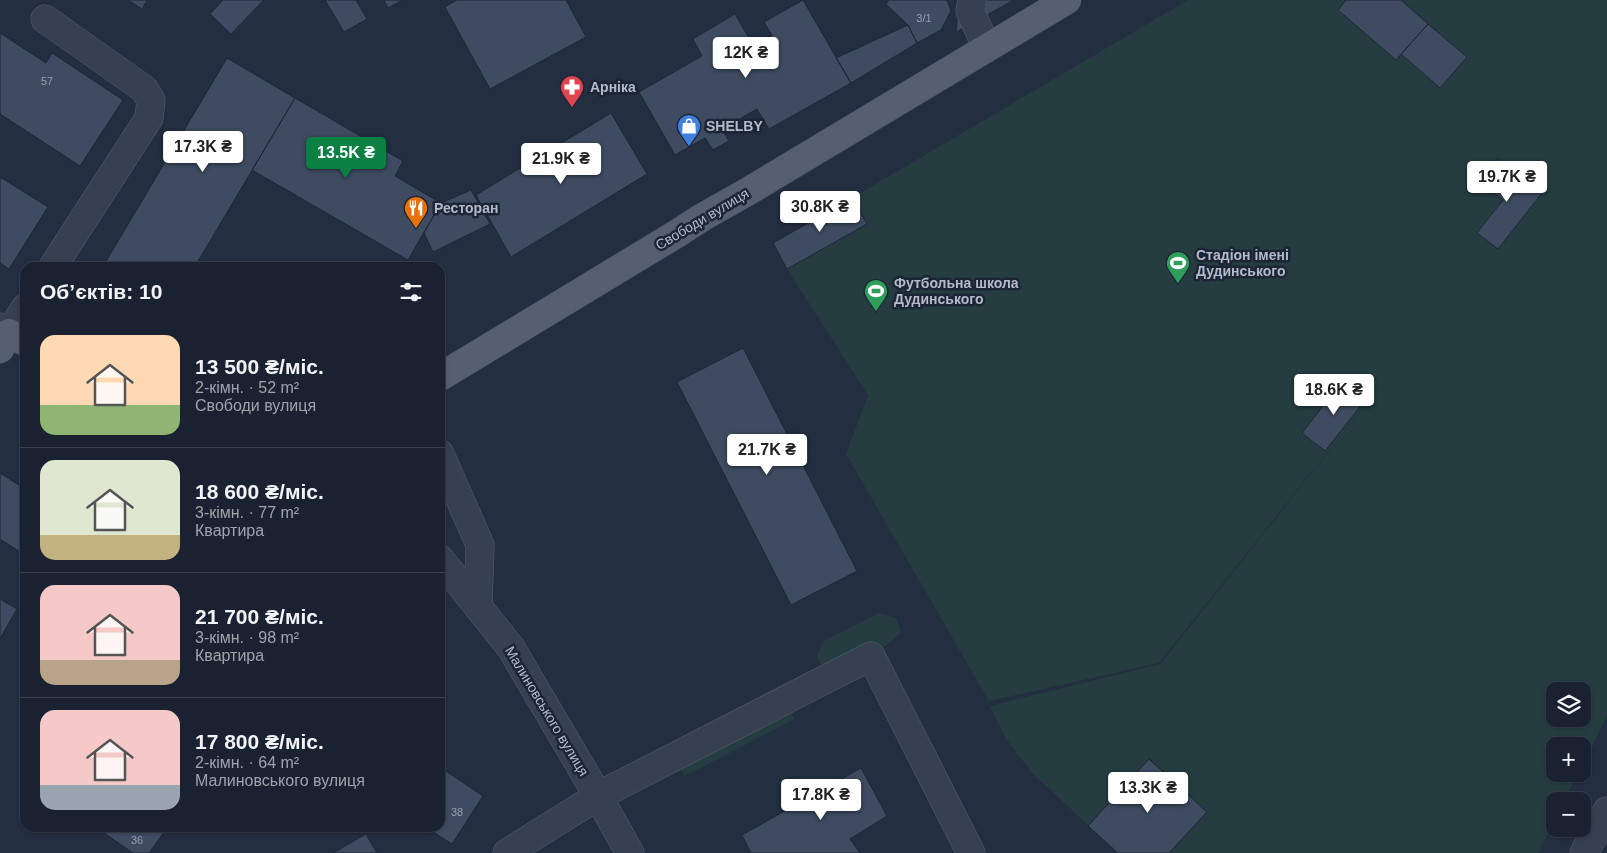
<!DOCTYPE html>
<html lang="uk">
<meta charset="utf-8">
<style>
:root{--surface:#1a2231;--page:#232a39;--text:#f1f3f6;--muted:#9fa4ab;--line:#383f4d;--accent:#0b8043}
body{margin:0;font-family:Arial,sans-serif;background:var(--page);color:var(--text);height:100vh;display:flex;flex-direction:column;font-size:19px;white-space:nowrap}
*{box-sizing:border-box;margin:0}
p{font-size:16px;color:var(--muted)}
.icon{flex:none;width:28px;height:28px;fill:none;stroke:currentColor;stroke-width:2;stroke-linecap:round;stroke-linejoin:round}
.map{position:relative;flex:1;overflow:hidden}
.side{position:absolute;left:20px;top:262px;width:425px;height:570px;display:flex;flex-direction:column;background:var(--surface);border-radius:15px;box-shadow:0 1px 4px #0004,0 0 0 1px var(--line)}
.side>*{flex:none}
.controls{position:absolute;left:1546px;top:682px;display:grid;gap:10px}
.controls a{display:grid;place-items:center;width:45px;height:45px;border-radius:10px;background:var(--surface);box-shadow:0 1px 4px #0004,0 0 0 1px var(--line);font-size:25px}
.price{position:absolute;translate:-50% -42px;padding:0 11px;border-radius:5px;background:#fff;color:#222;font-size:16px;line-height:32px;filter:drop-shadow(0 1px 2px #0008)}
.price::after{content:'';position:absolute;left:50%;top:30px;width:15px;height:11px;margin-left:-8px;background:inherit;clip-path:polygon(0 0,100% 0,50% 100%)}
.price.current{background:var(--accent);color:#fff}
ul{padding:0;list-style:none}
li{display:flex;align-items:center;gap:15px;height:125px;padding:0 20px}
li+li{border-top:1px solid var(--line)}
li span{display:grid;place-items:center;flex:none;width:140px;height:100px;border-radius:15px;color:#555}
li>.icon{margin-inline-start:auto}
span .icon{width:60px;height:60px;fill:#fffc;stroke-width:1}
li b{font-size:21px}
h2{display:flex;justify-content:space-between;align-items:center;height:60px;padding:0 20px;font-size:21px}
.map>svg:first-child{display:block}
.green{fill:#253d41;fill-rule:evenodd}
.building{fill:#3e4b61;stroke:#1e2737}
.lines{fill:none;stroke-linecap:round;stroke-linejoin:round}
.minor-casing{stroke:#555e6e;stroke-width:29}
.major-casing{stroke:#404959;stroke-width:29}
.minor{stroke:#374050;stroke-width:28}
.major{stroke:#555f70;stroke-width:28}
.labels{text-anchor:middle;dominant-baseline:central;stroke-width:5;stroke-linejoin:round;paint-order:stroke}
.number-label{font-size:11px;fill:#969fb0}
.poi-label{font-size:14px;font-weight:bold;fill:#b3bbcb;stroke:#1c2535;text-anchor:start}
.street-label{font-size:14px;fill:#b3bbcb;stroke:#1c2535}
</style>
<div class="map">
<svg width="1607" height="853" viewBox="0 0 1607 853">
<rect width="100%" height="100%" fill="#232e41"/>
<path class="green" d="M1188 0H1607V716L1583 765 1582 746H1555V774H1578L1564 801H1555V819L1538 853H1170L1207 812 1150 759 1088 825 1033 774 1006 739 990 706 1160 664 1406 354 1159 663 989 701 846 454 868 395 787 269 867 225 852 198ZM1555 691H1582V719H1555Z
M879 613 896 618 901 632 887 645 828 670 821 666 817 655 824 641Z
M790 711 795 719 685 776 679 768Z"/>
<path class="building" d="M128 0H147L142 9Z
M223 0H264L231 34 210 14Z
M325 0H356L367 19 344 32Z
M384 0H403L388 8Z
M457 0H566L586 37 490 89 445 7Z
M803 0 851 83 769 129 757 109 722 129 729 141 713 150 705 138 675 155 639 92 702 56 693 39 735 14 753 45 772 35 764 22Z
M889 0H947L951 11 941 30 917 43 908 25 886 4Z
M959 0H1014L956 32Z
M1346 0H1401L1428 24 1396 60 1338 10Z
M1428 24 1467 57 1440 88 1401 54Z
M908 25 917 43 851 83 836 58Z
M0 33 46 63 52 53 123 100 80 166 0 114Z
M227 58 295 98 194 268H102Z
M295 98 403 161 395 176 441 203 408 260 252 170Z
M611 113 647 174 511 257 476 195Z
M1498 159 1542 193 1498 249 1477 233 1503 200 1481 182Z
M0 177 48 207 9 269 0 263Z
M471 190 490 224 433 252 424 233 441 203Z
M852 198 867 224 787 269 773 243Z
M743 348 857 571 791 605 677 382Z
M1343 380 1366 399 1325 451 1302 433Z
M0 473 25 489V555L0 539Z
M0 599 17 609 0 639Z
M1149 759 1207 812 1169 853H1118L1088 826Z
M440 767 483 796 452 844 427 828H440Z
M861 768 887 816 850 839 860 853H751L742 835Z
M97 828H167L149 853H133Z
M366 834 377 853H333Z"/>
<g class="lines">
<g class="minor-casing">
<path id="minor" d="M972 0 970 11 987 48
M45 19 144 89 151 100 149 118 52 268
M0 327 9 333 25 308
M440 454 480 545 478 607
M440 559 511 648 598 796 630 853
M507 853 598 796 871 656 971 853
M1584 853 1607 811"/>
</g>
<g class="major-casing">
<path id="major" d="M0 349 9 333 25 342
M440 377 678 233 701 218 747 192 1067 0"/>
</g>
<use href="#minor" class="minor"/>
<use href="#major" class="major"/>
</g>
<defs>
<g id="pharmacy-pin" transform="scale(1.25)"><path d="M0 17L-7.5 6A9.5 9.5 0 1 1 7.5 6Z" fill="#e0444e" stroke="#1c2535"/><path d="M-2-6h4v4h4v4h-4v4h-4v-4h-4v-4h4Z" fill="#fff"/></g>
<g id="shop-pin" transform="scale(1.25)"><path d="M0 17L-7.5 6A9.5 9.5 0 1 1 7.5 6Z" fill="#3f7fe0" stroke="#1c2535"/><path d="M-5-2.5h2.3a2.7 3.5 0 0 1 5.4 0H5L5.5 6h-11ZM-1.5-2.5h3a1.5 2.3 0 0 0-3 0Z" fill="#fff"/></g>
<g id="restaurant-pin" transform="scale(1.25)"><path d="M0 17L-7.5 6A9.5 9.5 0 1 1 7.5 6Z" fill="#e8710a" stroke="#1c2535"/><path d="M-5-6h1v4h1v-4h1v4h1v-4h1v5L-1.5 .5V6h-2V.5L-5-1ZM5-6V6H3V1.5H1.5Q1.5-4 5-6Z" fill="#fff"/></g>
<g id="stadium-pin" transform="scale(1.25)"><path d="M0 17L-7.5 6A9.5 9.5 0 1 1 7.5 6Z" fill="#2e9e5b" stroke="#1c2535"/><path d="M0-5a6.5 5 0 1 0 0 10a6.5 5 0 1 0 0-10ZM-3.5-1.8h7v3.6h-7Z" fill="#fff"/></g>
</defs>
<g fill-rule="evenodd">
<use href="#pharmacy-pin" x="572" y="87"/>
<use href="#shop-pin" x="689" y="126"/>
<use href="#restaurant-pin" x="416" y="208"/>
<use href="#stadium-pin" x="1178" y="263"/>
<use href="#stadium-pin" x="876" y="291"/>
</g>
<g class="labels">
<g class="number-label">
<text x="924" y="18">3/1</text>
<text x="47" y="81">57</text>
<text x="457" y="812">38</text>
<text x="137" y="840">36</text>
</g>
<g class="poi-label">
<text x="590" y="87">Арніка</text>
<text x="706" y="126">SHELBY</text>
<text x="434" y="208">Ресторан</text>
<text x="1196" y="255">Стадіон імені<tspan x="1196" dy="16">Дудинського</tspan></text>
<text x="894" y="283">Футбольна школа<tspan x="894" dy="16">Дудинського</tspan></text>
</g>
<g class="street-label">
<text transform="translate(702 219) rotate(-31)">Свободи вулиця</text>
<text transform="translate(547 711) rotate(59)">Малиновського вулиця</text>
</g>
</g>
</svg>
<div class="controls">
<a><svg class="icon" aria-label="layers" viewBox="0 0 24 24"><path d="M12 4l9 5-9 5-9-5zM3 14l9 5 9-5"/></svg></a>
<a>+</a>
<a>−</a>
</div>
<b class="price" style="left:746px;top:79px">12K ₴</b>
<b class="price" style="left:203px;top:173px">17.3K ₴</b>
<b class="price current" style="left:346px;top:179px">13.5K ₴</b>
<b class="price" style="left:561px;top:185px">21.9K ₴</b>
<b class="price" style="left:1507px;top:203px">19.7K ₴</b>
<b class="price" style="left:820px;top:233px">30.8K ₴</b>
<b class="price" style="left:1334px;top:416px">18.6K ₴</b>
<b class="price" style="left:767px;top:476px">21.7K ₴</b>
<b class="price" style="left:1148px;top:814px">13.3K ₴</b>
<b class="price" style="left:821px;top:821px">17.8K ₴</b>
<section class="side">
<h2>Об’єктів: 10<svg class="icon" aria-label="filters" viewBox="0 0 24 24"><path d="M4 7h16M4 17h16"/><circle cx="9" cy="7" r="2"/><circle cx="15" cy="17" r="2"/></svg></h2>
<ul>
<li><span style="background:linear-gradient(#ffd9b3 70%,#8fb573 0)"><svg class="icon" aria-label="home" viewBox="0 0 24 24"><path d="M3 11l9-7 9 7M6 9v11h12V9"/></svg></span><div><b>13 500 ₴/міс.</b><p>2-кімн. · 52 m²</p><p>Свободи вулиця</p></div></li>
<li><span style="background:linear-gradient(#dfe7d0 75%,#c2b280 0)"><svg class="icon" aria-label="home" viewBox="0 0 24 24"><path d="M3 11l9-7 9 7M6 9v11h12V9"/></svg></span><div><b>18 600 ₴/міс.</b><p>3-кімн. · 77 m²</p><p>Квартира</p></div></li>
<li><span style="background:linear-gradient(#f6c9c9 75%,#b9a48a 0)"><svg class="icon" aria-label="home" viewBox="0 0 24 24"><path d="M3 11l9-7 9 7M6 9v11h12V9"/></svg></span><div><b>21 700 ₴/міс.</b><p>3-кімн. · 98 m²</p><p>Квартира</p></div></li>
<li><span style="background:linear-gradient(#f6c9c9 75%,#9aa5b1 0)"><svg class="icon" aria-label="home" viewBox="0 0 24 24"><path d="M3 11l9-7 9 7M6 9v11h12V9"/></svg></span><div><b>17 800 ₴/міс.</b><p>2-кімн. · 64 m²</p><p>Малиновського вулиця</p></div></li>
</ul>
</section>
</div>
